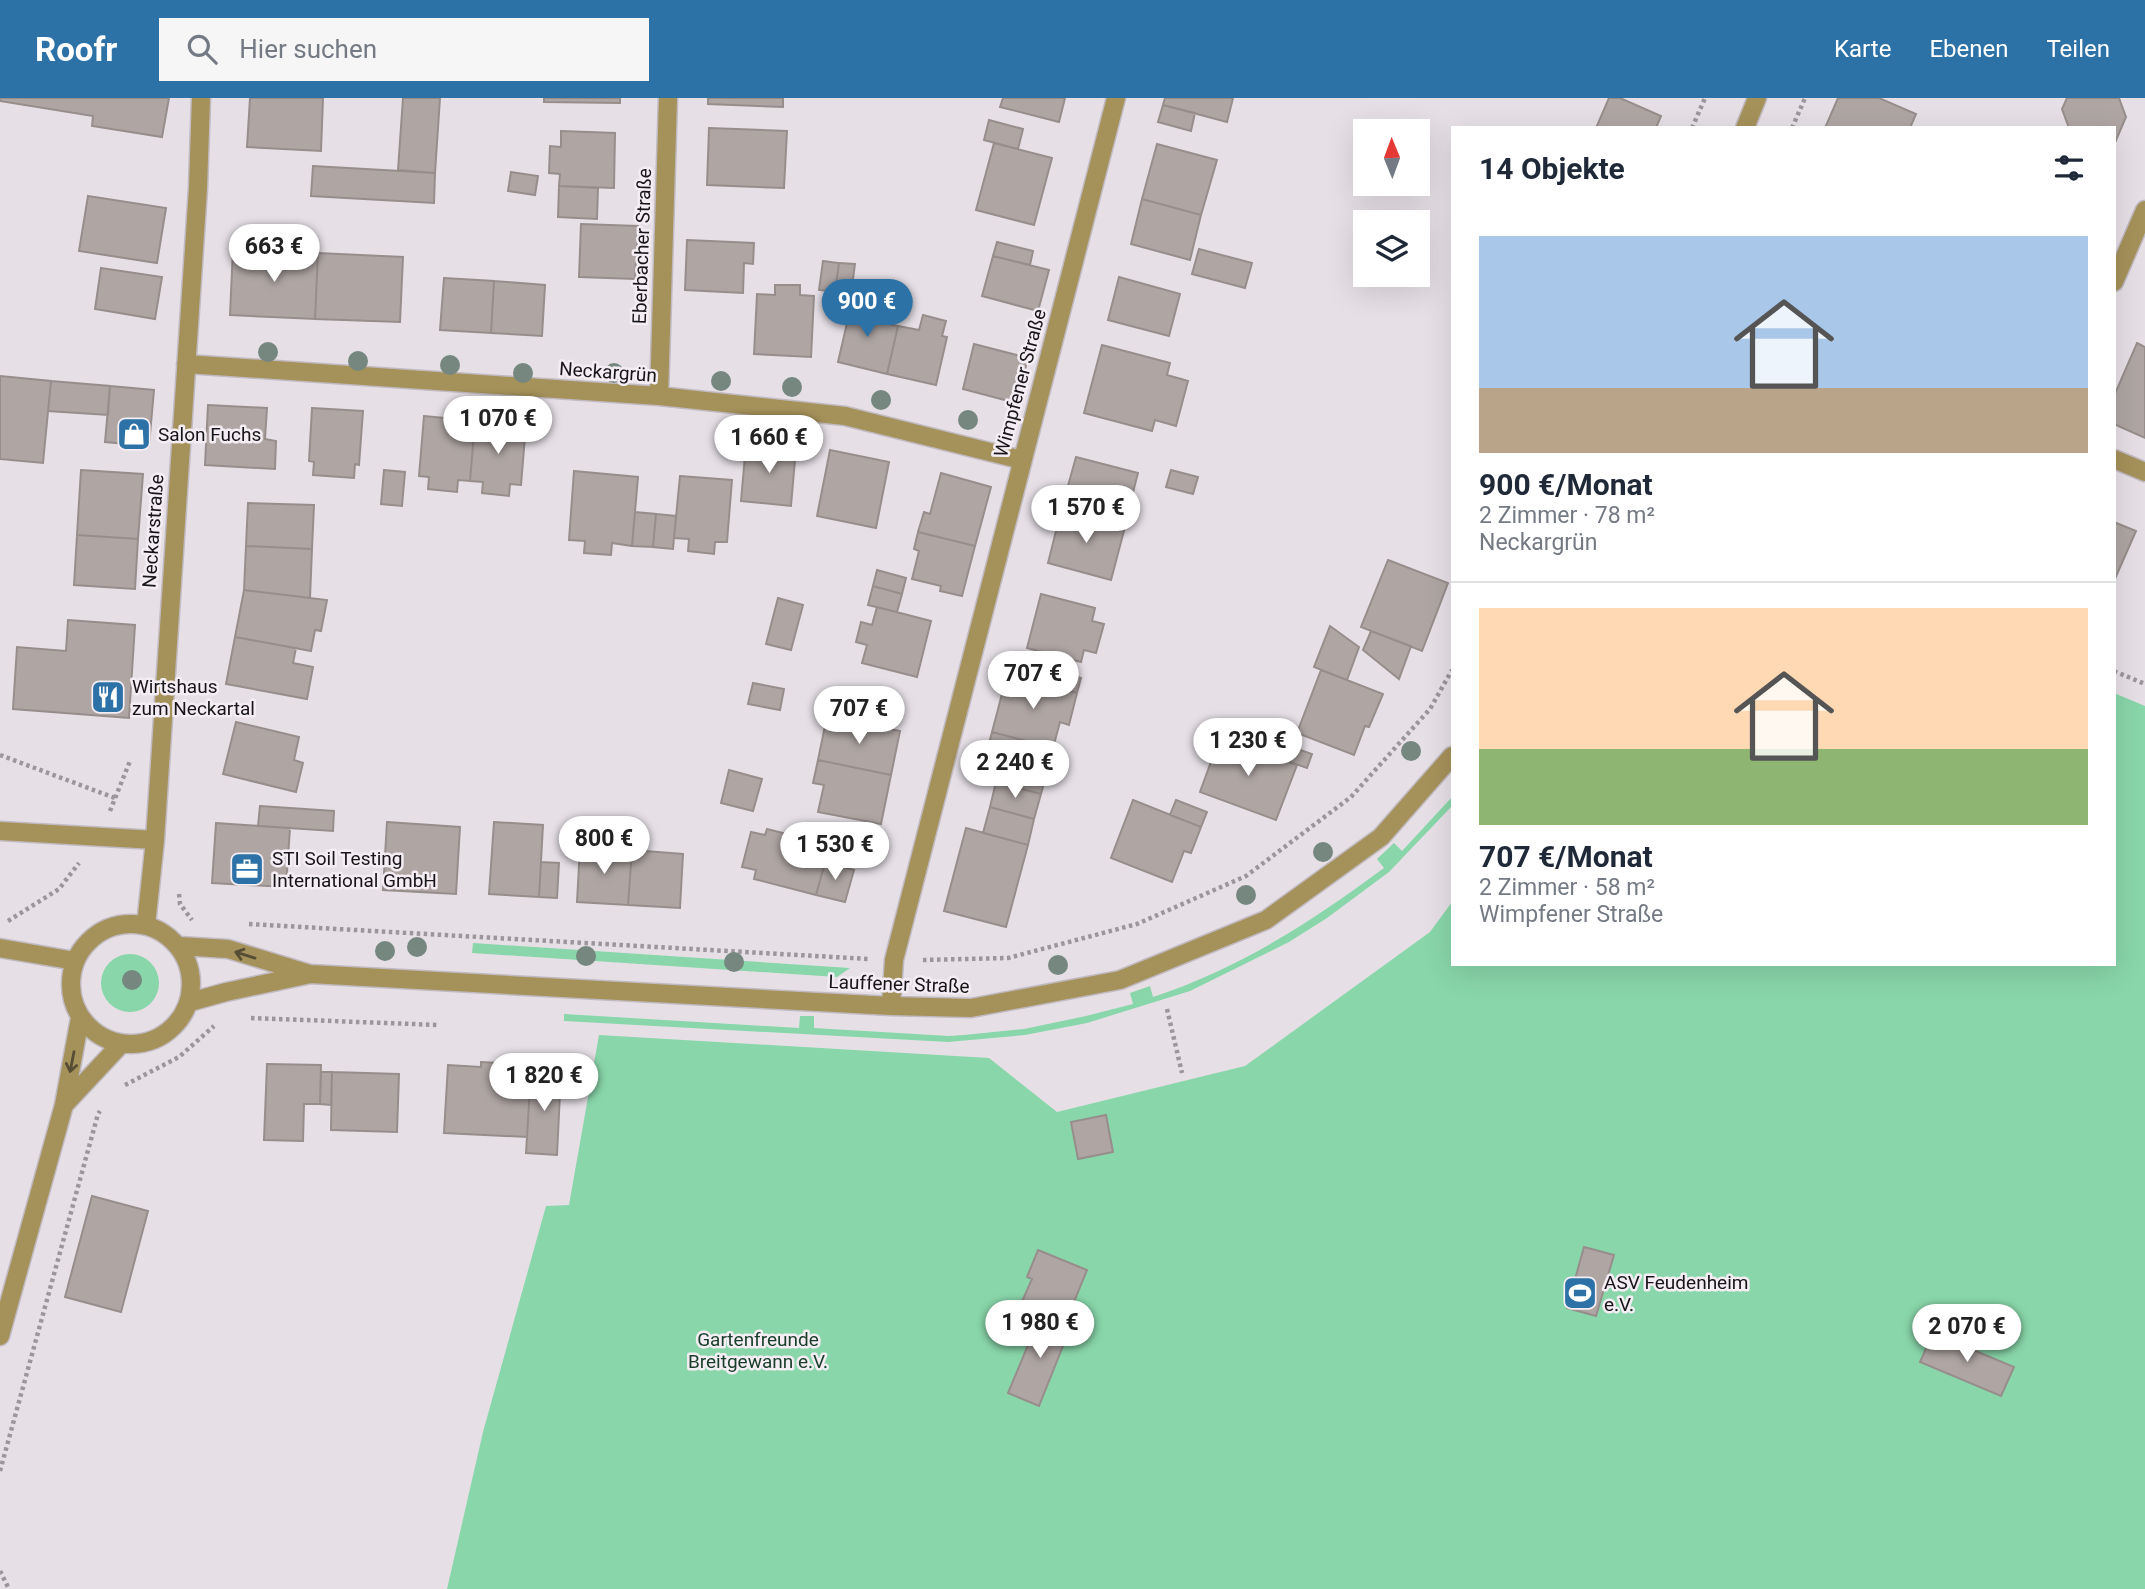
<!DOCTYPE html>
<html lang="de">
<meta charset="utf-8">
<style>
:root{--surface:#fff;--page:#f6f6f7;--text:#1f2937;--muted:#747a83;--line:#e0e1e3;--accent:#2d72a7}
body{margin:0;font-family:Roboto,sans-serif;background:var(--page);color:var(--text);height:100vh;display:flex;flex-direction:column;font-size:26px;white-space:nowrap}
*{box-sizing:border-box;margin:0}
p{font-size:23px;color:var(--muted)}
.icon{flex:none;width:38px;height:38px;fill:none;stroke:currentColor;stroke-width:2;stroke-linecap:round;stroke-linejoin:round}
.map{position:relative;flex:1;overflow:hidden}
.panel{position:absolute;left:1451px;top:28px;width:665px;height:840px;display:flex;flex-direction:column;background:var(--surface);border-radius:0px;box-shadow:0 7px 28px #0002}
.panel>*{flex:none}
.needle{width:46px;rotate:359deg}
.controls{position:absolute;left:1353px;top:21px;display:grid;gap:14px}
.controls a{display:grid;place-items:center;width:77px;height:77px;border-radius:0px;background:var(--surface);box-shadow:0 7px 28px #0002;font-size:35px}
.price{position:absolute;translate:-50% -60px;padding:0 16px;border-radius:24px;background:#fff;color:#222;font-size:23px;line-height:46px;filter:drop-shadow(0 2px 4px #0008)}
.price::after{content:'';position:absolute;left:50%;top:42px;width:21px;height:16px;margin-left:-10px;background:inherit;clip-path:polygon(0 0,100% 0,50% 100%)}
.price.selected{background:var(--accent);color:#fff}
ul{padding:0;list-style:none}
li{display:grid;align-content:center;gap:14px;height:371px;padding:0 28px}
li+li{border-top:2px solid var(--line)}
li span{display:grid;place-items:center;height:217px;border-radius:0px;color:#555}
li>.icon{margin-inline-start:auto}
span .icon{width:126px;height:126px;fill:#fffc;stroke-width:1}
li b{font-size:30px}
h2{display:flex;justify-content:space-between;align-items:center;height:84px;padding:0 28px;font-size:30px}
header{display:flex;align-items:center;gap:42px;box-sizing:border-box;height:98px;padding:0 35px;background:var(--accent);color:#fff}
header strong{font-size:33px}
nav{display:flex;gap:38px;margin-inline-start:auto;font-size:24px}
.search{width:490px;height:63px;background:var(--page);display:flex;align-items:center;gap:18px;box-sizing:border-box;padding:0 24px;border-radius:0px;color:var(--muted);font-size:26px}
.map>svg:first-child{display:block}
.green{fill:#89d6aa}
.building{fill:#afa6a4;stroke:#978e8c;stroke-width:2}
.lines{fill:none;stroke-linecap:round;stroke-linejoin:round}
.minor-casing{stroke:#c1bbc1;stroke-width:21}
.path{stroke:#9b969b;stroke-width:4.5;stroke-dasharray:3.5 3.5;stroke-linecap:butt}
.minor{stroke:#a5915a;stroke-width:18}
.tree{fill:#75877f}
.oneway{stroke:#574d35}
.labels{text-anchor:middle;dominant-baseline:central;stroke-width:5;stroke-linejoin:round;paint-order:stroke}
.street-label{font-size:19px;fill:#171517;stroke:#f4edf3}
.poi-label{font-size:19px;fill:#171517;stroke:#f4edf3;text-anchor:start}
.park-label{font-size:19px;fill:#183e2a;stroke:#f4edf3}
</style>
<header>
<strong>Roofr</strong>
<div class="search"><svg class="icon" aria-label="search" viewBox="0 0 24 24"><circle cx="10" cy="10" r="6"/><path d="M15 15l6 6"/></svg>Hier suchen</div>
<nav><a>Karte</a><a>Ebenen</a><a>Teilen</a></nav>
</header>
<div class="map">
<svg width="2145" height="1491" viewBox="0 0 2145 1491">
<rect width="100%" height="100%" fill="#e6e0e6"/>
<path class="green" d="M2114 595 2145 608V1491H447L483 1334 546 1108 569 1107 599 937 989 960 1057 1014 1245 968 1430 834 1452 804V866H2114Z
M1452 699V708L1389 774 1327 820 1289 844 1190 893 1087 925 1025 937 948 944 564 923V916L799 930 800 918H814V930L949 938 964 937 1024 931 1086 918 1133 906 1130 895 1150 888 1153 899C1240 870 1311 824 1384 770L1377 761 1394 745 1402 753Z
M473 845 850 870 837 879 472 855Z
M101 885a29 29 0 1 1 58 0a29 29 0 1 1-58 0Z"/>
<path class="building" d="M0 0H169L162 39 92 28 93 18 0 3Z
M250 0H323L321 53 247 49Z
M403 0H440L435 75 398 72Z
M544 0H620V5L544 4Z
M708 0H783V9L708 6Z
M1003 0H1065L1059 24 1000 9Z
M1165 0H1233L1227 24 1163 7Z
M1609 0H1620L1661 18 1656 30H1596Z
M1838 0H1879L1916 16 1910 30H1825Z
M2067 0H2119L2126 19 2114 47V30H2069L2062 11Z
M1163 7 1195 15 1191 33 1158 24Z
M989 22 1023 31 1018 51 984 42Z
M709 30 787 33 784 90 707 87Z
M561 33 615 35 614 90 559 88 560 76 549 75 550 48 561 49Z
M994 45 1052 60 1034 127 976 112Z
M1157 46 1217 62 1201 117 1142 101Z
M313 68 435 75 434 105 311 98Z
M511 74 538 78 535 97 508 93Z
M559 88 598 90 597 121 558 119Z
M88 98 166 110 157 165 79 153Z
M1142 101 1201 117 1190 162 1131 146Z
M581 126 638 128 635 181 579 179Z
M687 142 754 145 753 166 744 165 743 195 685 192Z
M997 144 1033 153 1030 167 993 158Z
M233 151 318 155 315 221 230 217Z
M1199 151 1252 165 1245 190 1192 176Z
M318 155 403 159 400 224 315 221Z
M993 158 1049 172 1038 213 982 198Z
M823 163 839 165 835 194 819 192Z
M839 165 855 166 851 196 835 194Z
M101 170 162 179 155 221 95 211Z
M1119 179 1180 196 1169 238 1108 222Z
M444 180 494 183 491 235 440 232Z
M494 183 545 187 542 238 491 235Z
M775 187H800V197L814 198 811 259 754 256 757 196 775 197Z
M853 199 879 206 875 223 898 228 887 276 838 264Z
M923 217 946 223 942 238 947 239 936 287 887 276 898 228 919 232Z
M2137 245 2145 249V340L2114 326V298Z
M974 246 1028 260 1016 305 963 291Z
M1102 247 1170 265 1167 277 1188 283 1176 328 1155 322 1152 333 1084 315Z
M0 278 51 283 43 365 0 361Z
M51 283 110 288 108 317 48 313Z
M110 288 154 292 149 348 105 344Z
M208 307 267 310 265 341 276 343 275 371 205 367Z
M312 310 363 313 359 367 355 366 354 380 313 377 314 364 309 363Z
M424 318 475 323 470 383 458 382 457 394 428 391 429 379 419 378Z
M475 323 526 327 521 387 510 386 509 398 482 395 483 384 470 383Z
M746 346 796 350 791 408 741 403Z
M830 352 889 364 876 430 817 418Z
M1076 359 1138 375 1124 429 1061 413Z
M81 372 143 376 138 441 77 437Z
M384 372 405 374 402 408 381 406Z
M1171 372 1198 379 1193 396 1166 389Z
M574 373 638 379 632 448 612 445 611 457 584 455 585 443 569 442Z
M941 375 991 389 975 448 918 434 924 414 930 416Z
M680 378 732 382 727 444H715L714 456 688 453 689 441 674 440Z
M248 405 314 407 312 451 246 448Z
M1061 413 1125 429 1111 482 1048 465Z
M635 414 656 416 653 449 632 448Z
M656 416 676 418 673 451 653 449Z
M2114 424 2136 433 2114 483Z
M918 434 975 448 962 498 940 493 941 488 912 481 919 453 914 451Z
M77 437 138 441 135 491 74 487Z
M246 448 312 451 310 500 244 492Z
M1388 462 1448 485 1422 553 1361 529Z
M877 472 906 480 902 496 873 488Z
M873 488 902 496 897 514 868 507Z
M244 492 327 502 321 533 315 532 311 553 235 539Z
M1041 496 1095 510 1092 523 1104 526 1096 555 1084 552 1081 564 1027 550Z
M778 500 803 507 791 552 766 546Z
M877 509 931 523 917 579 862 565 867 547 856 544 861 524 872 527Z
M68 522 135 527 129 620 13 611 17 549 66 553Z
M1330 528 1359 549 1347 582 1314 569Z
M1371 533 1411 548 1399 581 1363 552Z
M235 539 296 550 293 565 313 569 307 601 226 586Z
M1040 569 1081 580 1077 595 1036 584Z
M1321 572 1383 596 1369 629 1365 628 1354 657 1297 635Z
M1007 577 1077 595 1069 627 1060 624 1053 650 992 634Z
M753 585 784 591 780 612 748 606Z
M827 618 900 633 891 677 818 662Z
M236 624 299 639 294 662 303 665 296 694 223 676Z
M992 634 1053 650 1041 696 980 680Z
M1220 639 1297 667 1276 722 1200 694Z
M1278 644 1312 656 1307 670 1273 658Z
M818 662 891 677 881 726 818 714 824 687 813 685Z
M729 672 762 681 753 713 721 705Z
M996 684 1041 696 1034 721 990 709Z
M1133 702 1201 729 1191 755 1184 753 1172 784 1111 760Z
M1176 702 1207 714 1201 729 1170 717Z
M260 708 334 713 333 733 258 728Z
M990 709 1034 721 1028 747 983 735Z
M387 724 460 729 456 796 383 792Z
M494 724 543 727 539 799 489 796Z
M216 725 290 730 286 789 212 785Z
M966 730 1028 747 1006 829 944 813Z
M767 731 830 747 816 797 754 781 756 772 742 769 751 734 765 737Z
M580 749 632 752 628 807 577 804Z
M632 752 683 756 680 810 628 807Z
M541 764 559 765 557 800 539 799Z
M825 764 854 772 845 804 816 797Z
M481 964 498 965V970L531 971 527 1039 444 1035 448 967 481 969Z
M267 966 321 967 320 1006H304L303 1043 264 1042Z
M321 974H332L331 1007 320 1006Z
M332 974 399 976 397 1034 331 1032Z
M531 974 561 975 557 1057 526 1055Z
M1106 1017 1113 1054 1078 1061 1071 1024Z
M92 1098 148 1113 121 1214 65 1199Z
M1584 1149 1614 1157 1596 1218 1567 1210Z
M1038 1152 1087 1172 1065 1226 1020 1208 1032 1181 1027 1179Z
M1041 1216 1071 1228 1039 1308 1008 1295Z
M1933 1235 2014 1269 2001 1298 1920 1264Z"/>
<g class="lines">
<g class="minor-casing">
<path id="minor" d="M1745 30 1757 0
M2114 184 2145 112
M186 266 659 298 845 318 1022 362
M659 298 668 0
M2114 361 2145 374
M0 733 155 742
M71 886a60 60 0 1 1 120 0a60 60 0 1 1-120 0Z
M146 827 155 742 198 90 201 0
M179 848 228 851 310 876 891 908 971 910 1120 882 1266 822 1381 739 1452 658
M0 850 75 863
M190 904 226 894 306 877
M891 908 894 862 1116 0
M64 1007 121 946
M0 1238 64 1007 80 920"/>
</g>
<path class="path" d="M1692 30 1705 0
M1792 30 1805 0
M2114 573 2145 586
M0 657 115 700
M110 713 130 663
M179 796 180 806 192 822
M8 823 59 791 79 765
M249 826 869 861
M923 862 1008 860 1137 826 1246 778 1351 699 1430 611 1452 572
M1167 911 1182 975
M251 920 439 927
M125 987 179 959 214 928
M0 1373 98 1016 100 1013
M0 1473 9 1491"/>
<use href="#minor" class="minor"/>
</g>
<g class="tree">
<circle cx="268" cy="254" r="10"/>
<circle cx="358" cy="263" r="10"/>
<circle cx="450" cy="267" r="10"/>
<circle cx="523" cy="275" r="10"/>
<circle cx="614" cy="275" r="10"/>
<circle cx="721" cy="283" r="10"/>
<circle cx="792" cy="289" r="10"/>
<circle cx="881" cy="302" r="10"/>
<circle cx="968" cy="322" r="10"/>
<circle cx="1411" cy="653" r="10"/>
<circle cx="1323" cy="754" r="10"/>
<circle cx="1246" cy="797" r="10"/>
<circle cx="417" cy="849" r="10"/>
<circle cx="385" cy="853" r="10"/>
<circle cx="586" cy="858" r="10"/>
<circle cx="734" cy="864" r="10"/>
<circle cx="1058" cy="867" r="10"/>
<circle cx="132" cy="882" r="10"/>
</g>
<defs><path id="oneway-shaft" d="M-6 0H5M1.5-3L5.5 0L1.5 3" fill="none" stroke-width="1.6" stroke-linecap="round" stroke-linejoin="round" transform="scale(1.75)"/></defs>
<g class="oneway">
<use href="#oneway-shaft" transform="translate(245 857) rotate(-163)"/>
<use href="#oneway-shaft" transform="translate(72 964) rotate(101)"/>
</g>
<defs>
<g id="shop-square" transform="scale(1.75)"><rect x="-9" y="-9" width="18" height="18" rx="4" fill="#2d72a7" stroke="#f4edf3"/><path d="M-5-2.5h2.3a2.7 3.5 0 0 1 5.4 0H5L5.5 6h-11ZM-1.5-2.5h3a1.5 2.3 0 0 0-3 0Z" fill="#fff"/></g>
<g id="restaurant-square" transform="scale(1.75)"><rect x="-9" y="-9" width="18" height="18" rx="4" fill="#2d72a7" stroke="#f4edf3"/><path d="M-5-6h1v4h1v-4h1v4h1v-4h1v5L-1.5 .5V6h-2V.5L-5-1ZM5-6V6H3V1.5H1.5Q1.5-4 5-6Z" fill="#fff"/></g>
<g id="office-square" transform="scale(1.75)"><rect x="-9" y="-9" width="18" height="18" rx="4" fill="#2d72a7" stroke="#f4edf3"/><path d="M-6-3h4V-5.5h4V-3h4V5H-6ZM-1-4.5V-3h2v-1.5ZM-6 0V1H6V0Z" fill="#fff"/></g>
<g id="stadium-square" transform="scale(1.75)"><rect x="-9" y="-9" width="18" height="18" rx="4" fill="#2d72a7" stroke="#f4edf3"/><path d="M0-5a6.5 5 0 1 0 0 10a6.5 5 0 1 0 0-10ZM-3.5-1.8h7v3.6h-7Z" fill="#fff"/></g>
</defs>
<g fill-rule="evenodd">
<use href="#shop-square" x="134" y="336"/>
<use href="#restaurant-square" x="108" y="599"/>
<use href="#office-square" x="247" y="771"/>
<use href="#stadium-square" x="1580" y="1195"/>
</g>
<g class="labels">
<g class="street-label">
<text transform="translate(642 148) rotate(-88)">Eberbacher Straße</text>
<text transform="translate(608 274) rotate(4)">Neckargrün</text>
<text transform="translate(1020 285) rotate(-75)">Wimpfener Straße</text>
<text transform="translate(153 433) rotate(-86)">Neckarstraße</text>
<text transform="translate(899 886) rotate(2)">Lauffener Straße</text>
</g>
<g class="poi-label">
<text x="158" y="336">Salon Fuchs</text>
<text x="132" y="588">Wirtshaus<tspan x="132" dy="22">zum Neckartal</tspan></text>
<text x="272" y="760">STI Soil Testing<tspan x="272" dy="22">International GmbH</tspan></text>
<text x="1604" y="1184">ASV Feudenheim<tspan x="1604" dy="22">e.V.</tspan></text>
</g>
<g class="park-label">
<text x="758" y="1241">Gartenfreunde<tspan x="758" dy="22">Breitgewann e.V.</tspan></text>
</g>
</g>
</svg>
<div class="controls">
<a><svg class="needle" viewBox="-14 -14 28 28"><path d="M0-13l5 13h-10z" fill="#e53935"/><path d="M0 13l5-13h-10z" fill="#747a83"/></svg></a>
<a><svg class="icon" aria-label="layers" viewBox="0 0 24 24"><path d="M12 4l9 5-9 5-9-5zM3 14l9 5 9-5"/></svg></a>
</div>
<b class="price" style="left:274px;top:186px">663 €</b>
<b class="price selected" style="left:867px;top:241px">900 €</b>
<b class="price" style="left:498px;top:358px">1 070 €</b>
<b class="price" style="left:769px;top:377px">1 660 €</b>
<b class="price" style="left:1086px;top:447px">1 570 €</b>
<b class="price" style="left:1033px;top:613px">707 €</b>
<b class="price" style="left:859px;top:648px">707 €</b>
<b class="price" style="left:1248px;top:680px">1 230 €</b>
<b class="price" style="left:1015px;top:702px">2 240 €</b>
<b class="price" style="left:604px;top:778px">800 €</b>
<b class="price" style="left:835px;top:784px">1 530 €</b>
<b class="price" style="left:544px;top:1015px">1 820 €</b>
<b class="price" style="left:1040px;top:1262px">1 980 €</b>
<b class="price" style="left:1967px;top:1266px">2 070 €</b>
<section class="panel">
<h2>14 Objekte<svg class="icon" aria-label="filters" viewBox="0 0 24 24"><path d="M4 7h16M4 17h16"/><circle cx="9" cy="7" r="2"/><circle cx="15" cy="17" r="2"/></svg></h2>
<ul>
<li><span style="background:linear-gradient(#a9c7e8 70%,#b9a48a 0)"><svg class="icon" aria-label="home" viewBox="0 0 24 24"><path d="M3 11l9-7 9 7M6 9v11h12V9"/></svg></span><div><b>900 €/Monat</b><p>2 Zimmer · 78 m²</p><p>Neckargrün</p></div></li>
<li><span style="background:linear-gradient(#ffd9b3 65%,#8fb573 0)"><svg class="icon" aria-label="home" viewBox="0 0 24 24"><path d="M3 11l9-7 9 7M6 9v11h12V9"/></svg></span><div><b>707 €/Monat</b><p>2 Zimmer · 58 m²</p><p>Wimpfener Straße</p></div></li>
</ul>
</section>
</div>
